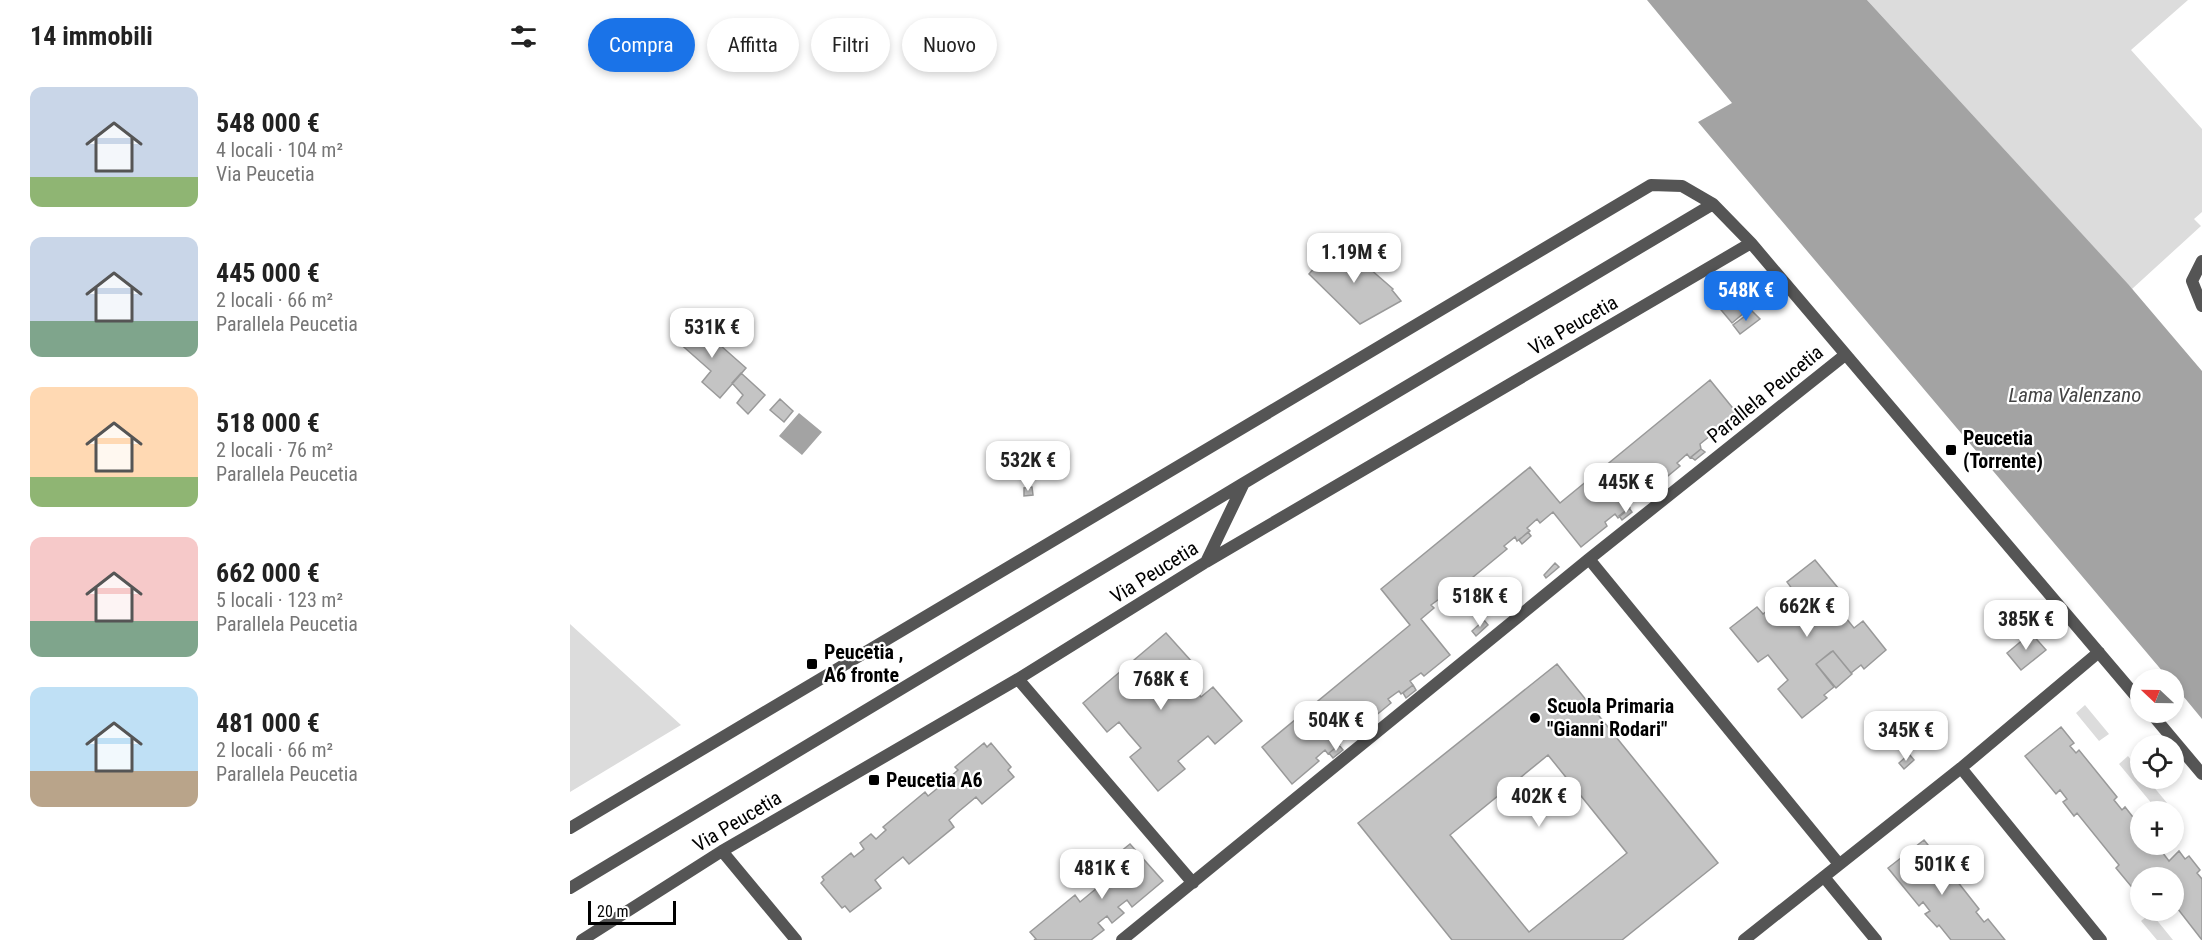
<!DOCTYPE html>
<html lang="it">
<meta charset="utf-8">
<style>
:root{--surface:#fff;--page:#f6f6f6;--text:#222;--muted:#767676;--accent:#1a73e8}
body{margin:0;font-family:"Roboto Condensed",sans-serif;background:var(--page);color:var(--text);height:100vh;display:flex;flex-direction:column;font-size:22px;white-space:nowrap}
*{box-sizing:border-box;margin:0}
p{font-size:20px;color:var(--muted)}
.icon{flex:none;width:33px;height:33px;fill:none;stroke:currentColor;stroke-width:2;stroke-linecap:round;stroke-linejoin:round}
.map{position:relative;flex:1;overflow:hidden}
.details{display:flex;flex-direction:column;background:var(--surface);width:570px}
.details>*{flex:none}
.banner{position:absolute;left:18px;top:18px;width:570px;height:54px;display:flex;gap:12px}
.needle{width:39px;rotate:292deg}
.tools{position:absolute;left:1560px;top:669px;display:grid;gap:12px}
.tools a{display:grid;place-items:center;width:54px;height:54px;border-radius:50%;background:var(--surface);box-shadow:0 3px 9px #0003;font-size:30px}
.scale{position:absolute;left:18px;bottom:15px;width:88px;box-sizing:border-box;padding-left:6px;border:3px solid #000;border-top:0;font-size:16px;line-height:21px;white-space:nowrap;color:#000;-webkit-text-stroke:4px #fff;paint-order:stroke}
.price{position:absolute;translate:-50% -51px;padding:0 14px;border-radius:12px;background:#fff;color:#222;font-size:20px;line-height:39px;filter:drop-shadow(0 2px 3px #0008)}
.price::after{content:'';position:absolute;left:50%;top:36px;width:18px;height:14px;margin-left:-9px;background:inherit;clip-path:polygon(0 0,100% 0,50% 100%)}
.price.on{background:var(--accent);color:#fff}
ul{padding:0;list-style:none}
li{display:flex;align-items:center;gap:18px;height:150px;padding:0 30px}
li span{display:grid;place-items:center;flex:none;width:168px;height:120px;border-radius:12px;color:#555}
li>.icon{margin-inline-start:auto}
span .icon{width:72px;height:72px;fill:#fffc;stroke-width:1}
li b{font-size:26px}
h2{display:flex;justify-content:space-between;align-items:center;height:72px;padding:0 30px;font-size:26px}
.chip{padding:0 21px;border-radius:27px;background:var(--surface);box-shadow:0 3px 9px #0003;font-size:21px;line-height:54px}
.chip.on{background:var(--accent);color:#fff}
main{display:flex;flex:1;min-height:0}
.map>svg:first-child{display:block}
.green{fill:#dcdcdc}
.water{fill:#a3a3a3}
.building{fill:#c4c4c4;stroke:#999;stroke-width:1.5;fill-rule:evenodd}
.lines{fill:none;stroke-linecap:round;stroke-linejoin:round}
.street{stroke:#555;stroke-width:12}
.poi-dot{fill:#000;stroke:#fff;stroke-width:2}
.labels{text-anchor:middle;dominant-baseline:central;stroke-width:4.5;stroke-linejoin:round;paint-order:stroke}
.street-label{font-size:20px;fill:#000;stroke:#fff}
.poi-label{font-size:20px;font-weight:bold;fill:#000;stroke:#fff;text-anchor:start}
.water-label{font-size:21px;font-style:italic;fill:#444;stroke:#fff}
</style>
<main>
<section class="details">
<h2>14 immobili<svg class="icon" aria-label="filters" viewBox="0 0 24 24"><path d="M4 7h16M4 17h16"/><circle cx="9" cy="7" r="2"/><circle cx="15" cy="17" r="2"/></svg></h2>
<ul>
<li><span style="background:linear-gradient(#c9d6e8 75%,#8fb573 0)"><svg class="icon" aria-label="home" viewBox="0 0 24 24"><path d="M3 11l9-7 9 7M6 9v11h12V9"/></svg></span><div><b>548 000 €</b><p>4 locali · 104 m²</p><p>Via Peucetia</p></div></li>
<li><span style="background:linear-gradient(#c9d6e8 70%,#7fa58c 0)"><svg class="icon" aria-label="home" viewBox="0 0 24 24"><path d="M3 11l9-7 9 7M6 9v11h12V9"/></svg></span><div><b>445 000 €</b><p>2 locali · 66 m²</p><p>Parallela Peucetia</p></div></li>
<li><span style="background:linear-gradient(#ffd9b3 75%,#8fb573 0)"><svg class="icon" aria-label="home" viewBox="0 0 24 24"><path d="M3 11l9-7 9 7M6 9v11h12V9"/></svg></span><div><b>518 000 €</b><p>2 locali · 76 m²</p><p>Parallela Peucetia</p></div></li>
<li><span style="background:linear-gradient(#f6c9c9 70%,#7fa58c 0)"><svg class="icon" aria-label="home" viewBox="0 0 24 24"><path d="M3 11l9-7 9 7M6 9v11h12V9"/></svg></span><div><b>662 000 €</b><p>5 locali · 123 m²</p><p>Parallela Peucetia</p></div></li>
<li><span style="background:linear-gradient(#bfe0f5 70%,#b9a48a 0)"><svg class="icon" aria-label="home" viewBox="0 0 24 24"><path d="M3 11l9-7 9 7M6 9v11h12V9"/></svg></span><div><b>481 000 €</b><p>2 locali · 66 m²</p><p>Parallela Peucetia</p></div></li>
</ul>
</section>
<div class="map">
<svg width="1632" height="940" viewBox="0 0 1632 940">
<rect width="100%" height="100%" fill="#fff"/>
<path class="green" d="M1297 0H1618L1561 50 1632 129V212L1624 219 1631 226 1562 289Z
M0 624 111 725 0 792Z
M1515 705 1539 734 1529 741 1506 713Z
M1558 756 1570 771V778L1577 779 1608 816 1604 820V812L1588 811 1549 764Z
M1581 913 1603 940H1587L1571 921Z"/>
<path class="water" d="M1077 0H1297L1558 284 1632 371V719L1604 685V680L1599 679 1128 122 1162 103Z
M229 413 252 432 232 455 209 436Z"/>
<path class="building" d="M768 241 823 289 822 290 831 301 790 324 739 274Z
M1166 290 1181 307 1162 323 1147 305Z
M1182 311 1190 319 1170 334 1163 325Z
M124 322 176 368 150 398 132 382 141 371 107 341Z
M171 373 195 395 178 414 167 403 173 395 162 383Z
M1140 380 1170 417 1143 439 1140 436 1130 444 1131 449 1120 458 1117 454 1107 463 1110 466 1070 499 1067 496 1057 504 1060 508 1048 518 1045 514 1035 522 1037 526 1011 547 983 512 970 523 967 519 957 528 960 531 947 541 945 537 934 546 937 549 897 582 894 579 883 587 886 590 875 600 872 597 861 605 864 608 851 619 880 655 854 676 851 673 840 681 843 685 831 694 829 691 818 699 821 703 781 736 778 732 768 740 770 744 758 754 755 750 746 758 749 761 722 784 692 747 840 625 811 589 960 467 990 503Z
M210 399 223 411 214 422 200 410Z
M1131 449 1135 452 1125 460 1121 457Z
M462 487 463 495 454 496V488Z
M1059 508 1062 512 1052 520 1049 516Z
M958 532 961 536 952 544 949 540Z
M1245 560 1273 594 1263 602 1284 628 1293 621 1316 650 1294 669 1291 665 1281 673 1263 651 1261 652 1246 664 1264 687 1254 695 1257 698 1232 718 1208 689 1218 680 1198 655 1188 662 1160 628 1187 607 1193 614 1223 590 1217 582Z
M985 563 989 567 976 578 974 575Z
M885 591 889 596 879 604 875 600Z
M914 620 918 625 906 636 902 631Z
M596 633 622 662 610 671 631 697 643 687 672 721 645 744 638 736 608 761 615 769 588 791 560 757 571 748 558 733 549 722 537 732 513 703Z
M1461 633 1476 650 1451 670 1437 653Z
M1263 651 1282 674 1266 688 1246 664Z
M987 664 1148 863 1052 940H882L788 823ZM978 755 1057 853 959 932 880 835Z
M843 685 846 690 836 698 833 693Z
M1491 727 1504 743 1500 746 1506 753 1509 750 1547 797 1544 800 1552 810 1555 807 1570 826V844H1586L1599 861 1609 851 1615 859 1619 856 1630 870 1627 873 1632 879V940L1604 904V878H1570V886L1565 891 1546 868 1549 865 1507 813 1504 816 1493 802 1497 799 1490 790 1486 794 1455 756Z
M414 743 417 747 421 743 441 767 438 770 444 777 412 804 406 797 388 812 379 820 384 827 339 864 333 857 323 865 305 880 311 888 280 912 275 906 272 908 251 883 254 880 252 877 281 853 284 857 294 849 290 843 301 834 306 839 316 830 313 827 355 792 358 796 369 787 364 782 374 774 378 779 388 770 385 767Z
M769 745 773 750 763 758 759 753Z
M1339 754 1344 760 1334 769 1329 763Z
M1354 840 1366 855 1363 858 1369 865 1372 862 1409 909 1406 912 1414 922 1418 919 1435 940H1381L1369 925 1367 927 1355 914 1360 911 1353 902 1349 906 1318 868Z
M560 844 593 881 562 907 557 900 548 907 554 913 542 923 537 916 528 923 534 930 521 940H464L466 939 460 932 505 895 510 902 539 878 530 868Z"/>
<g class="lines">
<path class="street" d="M1632 261 1622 281 1632 306
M1019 559 1269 864
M636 562 674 483
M448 679 623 883
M1580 712 1632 774
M1391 768 1531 940
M0 828 1081 185 1112 186 1143 204 1181 243 1570 701
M152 851 226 940
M1254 877 1306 940
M0 888 674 483 1143 204
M12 940 152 851 448 679 636 562 1181 243
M552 940 1019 559 1275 355
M1174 940 1391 768 1529 652"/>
</g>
<g class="poi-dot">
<rect x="1375" y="444" width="12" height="12" rx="3"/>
<rect x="236" y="658" width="12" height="12" rx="3"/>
<circle cx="965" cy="718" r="6"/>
<rect x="298" y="774" width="12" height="12" rx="3"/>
</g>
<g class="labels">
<g class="street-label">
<text transform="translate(1003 325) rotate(-30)">Via Peucetia</text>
<text transform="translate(1195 394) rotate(-39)">Parallela Peucetia</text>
<text transform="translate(584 572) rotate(-32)">Via Peucetia</text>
<text transform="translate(167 821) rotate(-31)">Via Peucetia</text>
</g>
<g class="poi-label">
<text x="1393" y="438">Peucetia<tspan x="1393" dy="23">(Torrente)</tspan></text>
<text x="254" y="652">Peucetia ,<tspan x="254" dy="23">A6 fronte</tspan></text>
<text x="977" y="706">Scuola Primaria<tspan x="977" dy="23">"Gianni Rodari"</tspan></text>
<text x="316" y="780">Peucetia A6</text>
</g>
<g class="water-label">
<text x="1505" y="395">Lama Valenzano</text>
</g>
</g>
</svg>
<div class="tools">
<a><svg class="needle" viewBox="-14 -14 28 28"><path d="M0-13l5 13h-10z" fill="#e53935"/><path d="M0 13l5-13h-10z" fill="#767676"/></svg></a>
<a><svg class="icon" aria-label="locate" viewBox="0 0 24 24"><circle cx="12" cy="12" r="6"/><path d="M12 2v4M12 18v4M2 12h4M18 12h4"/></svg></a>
<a>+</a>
<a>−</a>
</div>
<div class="scale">20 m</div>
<b class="price" style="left:784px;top:284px">1.19M €</b>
<b class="price on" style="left:1176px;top:322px">548K €</b>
<b class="price" style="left:142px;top:359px">531K €</b>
<b class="price" style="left:458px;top:492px">532K €</b>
<b class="price" style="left:1056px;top:514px">445K €</b>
<b class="price" style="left:910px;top:628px">518K €</b>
<b class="price" style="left:1237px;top:638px">662K €</b>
<b class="price" style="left:1456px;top:651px">385K €</b>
<b class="price" style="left:591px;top:711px">768K €</b>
<b class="price" style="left:766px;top:752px">504K €</b>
<b class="price" style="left:1336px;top:762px">345K €</b>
<b class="price" style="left:969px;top:828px">402K €</b>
<b class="price" style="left:1372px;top:896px">501K €</b>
<b class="price" style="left:532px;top:900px">481K €</b>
<div class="banner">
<a class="chip on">Compra</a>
<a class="chip">Affitta</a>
<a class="chip">Filtri</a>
<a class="chip">Nuovo</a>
</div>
</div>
</main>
